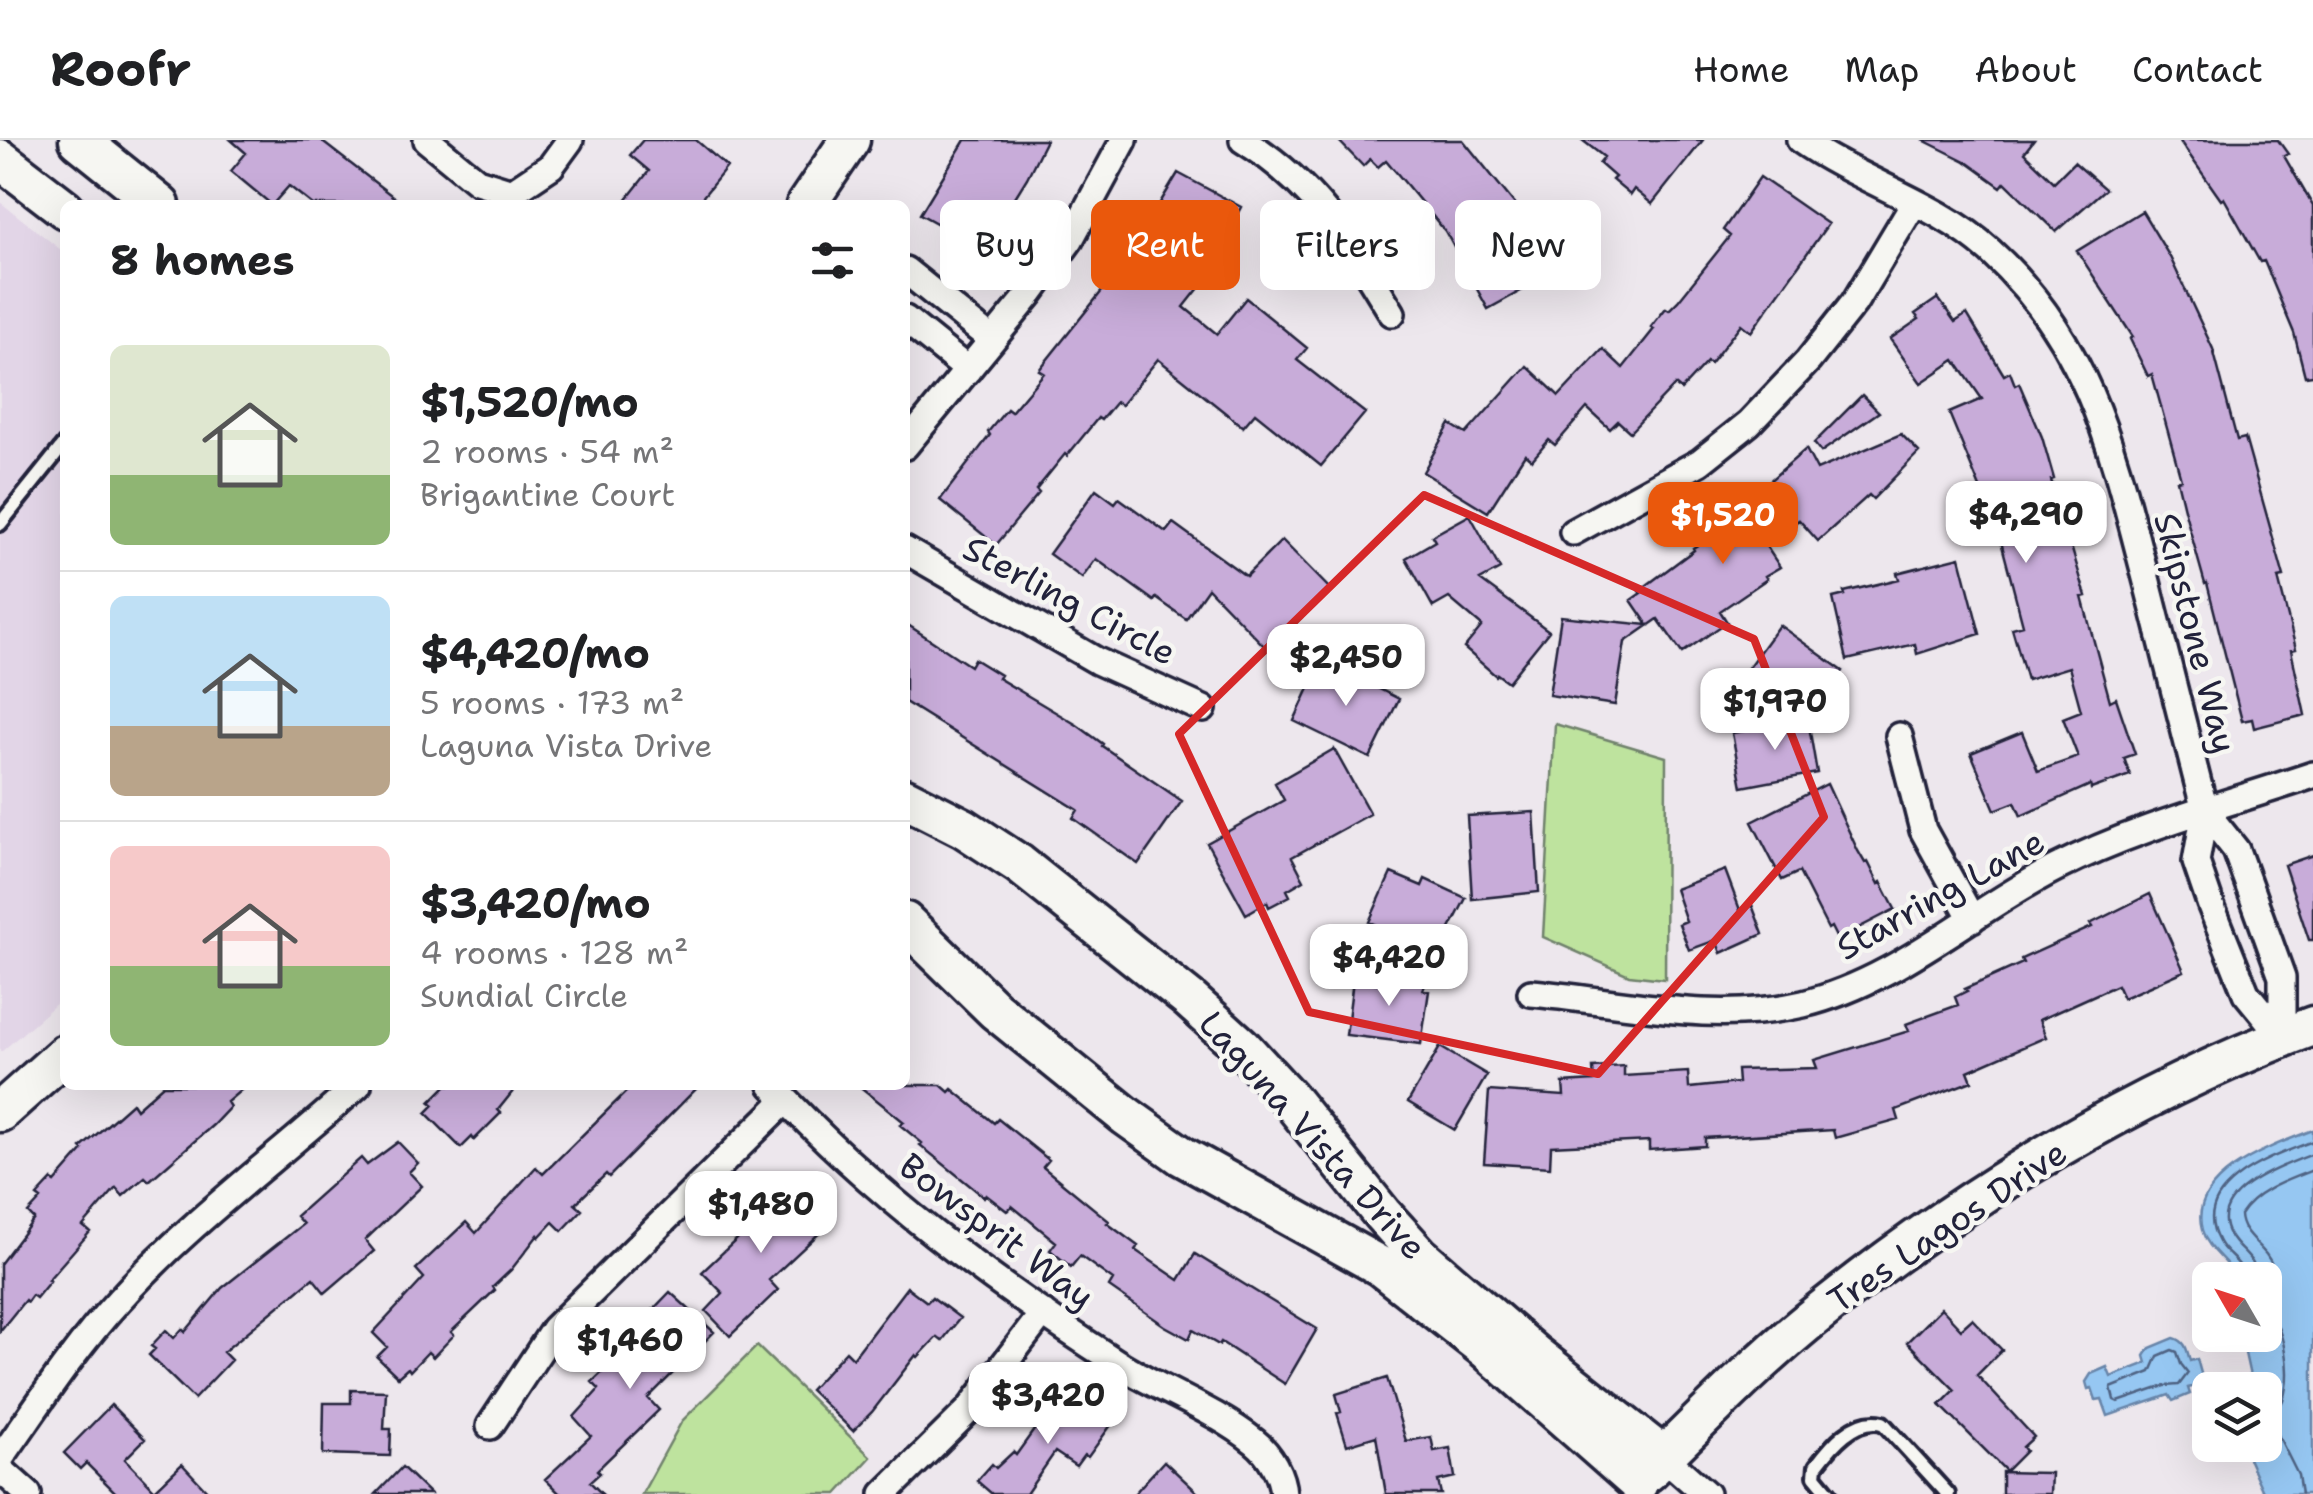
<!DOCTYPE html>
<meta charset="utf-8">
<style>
:root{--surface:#fff;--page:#f6f6f6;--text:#202124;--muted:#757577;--line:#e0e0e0;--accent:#ea580c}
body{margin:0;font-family:"Shantell Sans",sans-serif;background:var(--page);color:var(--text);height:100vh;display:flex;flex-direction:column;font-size:38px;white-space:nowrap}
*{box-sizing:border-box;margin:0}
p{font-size:32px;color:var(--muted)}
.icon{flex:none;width:55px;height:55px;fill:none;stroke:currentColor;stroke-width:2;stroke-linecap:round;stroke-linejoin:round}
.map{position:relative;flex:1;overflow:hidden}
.sheet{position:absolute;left:60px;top:60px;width:850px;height:890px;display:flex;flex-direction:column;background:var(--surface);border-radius:15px;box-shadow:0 10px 40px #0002}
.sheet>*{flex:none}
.hud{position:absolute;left:940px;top:60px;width:950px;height:90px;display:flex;gap:20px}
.needle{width:65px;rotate:309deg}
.controls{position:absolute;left:2192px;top:1122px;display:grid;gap:20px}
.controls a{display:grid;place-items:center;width:90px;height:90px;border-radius:15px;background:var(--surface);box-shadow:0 10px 40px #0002;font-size:50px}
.price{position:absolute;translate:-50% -85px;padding:0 22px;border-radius:20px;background:#fff;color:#222;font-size:32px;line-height:65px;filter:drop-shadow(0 2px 5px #0008)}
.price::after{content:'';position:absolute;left:50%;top:60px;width:30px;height:22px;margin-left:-15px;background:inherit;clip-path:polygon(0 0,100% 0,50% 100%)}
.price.on{background:var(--accent);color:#fff}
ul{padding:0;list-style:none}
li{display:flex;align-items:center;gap:30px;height:250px;padding:0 50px}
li+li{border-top:2px solid var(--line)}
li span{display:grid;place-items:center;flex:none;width:280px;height:200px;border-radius:15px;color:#555}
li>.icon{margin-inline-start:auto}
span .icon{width:120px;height:120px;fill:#fffc;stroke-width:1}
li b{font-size:42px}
h2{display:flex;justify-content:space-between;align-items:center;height:120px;padding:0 50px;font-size:42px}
.pill{padding:0 35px;border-radius:15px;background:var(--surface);box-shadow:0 10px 40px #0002;font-size:35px;line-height:90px}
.pill.on{background:var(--accent);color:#fff}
header{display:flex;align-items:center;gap:60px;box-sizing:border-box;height:140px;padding:0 50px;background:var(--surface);border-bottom:2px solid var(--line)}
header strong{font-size:48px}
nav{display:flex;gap:55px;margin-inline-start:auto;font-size:35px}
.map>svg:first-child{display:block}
.built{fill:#e2d5e7}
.green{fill:#bee39e;stroke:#70826c;stroke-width:2.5}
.water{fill:#96c7f2;stroke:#6885a9;stroke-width:2.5}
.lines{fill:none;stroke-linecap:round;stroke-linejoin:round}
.shore{stroke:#506484;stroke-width:2.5}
.building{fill:#c8acd9;stroke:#22223b;stroke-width:2.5}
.lane-casing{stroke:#22223b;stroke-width:20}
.street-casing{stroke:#22223b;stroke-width:32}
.secondary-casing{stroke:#22223b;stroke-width:45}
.lane{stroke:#f6f6f2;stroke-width:12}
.street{stroke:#f6f6f2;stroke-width:25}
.secondary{stroke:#f6f6f2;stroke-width:38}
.marked{fill:none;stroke:#d62828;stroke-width:8;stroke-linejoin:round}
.labels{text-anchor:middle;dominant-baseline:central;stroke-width:9;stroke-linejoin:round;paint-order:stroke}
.street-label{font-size:35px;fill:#22223b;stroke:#f6f6f2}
</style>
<header>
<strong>Roofr</strong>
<nav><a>Home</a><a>Map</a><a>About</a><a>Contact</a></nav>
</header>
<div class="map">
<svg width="2313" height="1354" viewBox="0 0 2313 1354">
<rect width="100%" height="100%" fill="#ede7ed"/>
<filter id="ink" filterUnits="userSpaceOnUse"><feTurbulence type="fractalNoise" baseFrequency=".01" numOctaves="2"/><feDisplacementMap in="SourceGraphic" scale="20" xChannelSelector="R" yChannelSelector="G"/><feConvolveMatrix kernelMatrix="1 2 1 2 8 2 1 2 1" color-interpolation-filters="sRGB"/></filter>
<g filter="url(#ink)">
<path class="built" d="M0 62 65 113V856L0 913Z"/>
<path class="green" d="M1555 584 1666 617 1665 839 1629 835 1543 797Z
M757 1206 871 1317 837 1354H642L682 1281Z"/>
<path class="water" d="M2313 990V1354H2264L2242 1305H2265V1250H2247L2250 1236 2241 1195H2265V1140H2236C2231 1121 2208 1112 2202 1090 2187 1035 2275 1005 2313 990Z
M2174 1198C2186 1201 2187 1210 2190 1221L2197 1219 2204 1244 2188 1248 2190 1254 2173 1261 2169 1255 2108 1276 2102 1259 2096 1260 2092 1248 2088 1249 2086 1242 2091 1234 2107 1227 2111 1237 2147 1223 2145 1216 2150 1208Z"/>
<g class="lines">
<path class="shore" d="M2245 1140C2243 1121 2227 1117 2219 1102 2187 1045 2274 1016 2313 1001
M2258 1140C2256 1117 2240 1113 2230 1096 2204 1053 2284 1025 2313 1014
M2265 1161C2294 1112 2241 1107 2240 1075 2255 1051 2287 1040 2313 1030
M2265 1167C2285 1188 2292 1232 2283 1260 2280 1267 2274 1274 2271 1281L2298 1335 2301 1354
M2172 1210 2177 1212 2181 1224 2188 1233 2179 1245 2165 1246 2118 1262 2114 1260 2111 1248 2151 1232 2158 1216Z"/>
</g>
<path class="building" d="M231 0H320L404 65H313L289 46 272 65 231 31 246 13Z
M643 0H696L727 27 696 65H622L649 31 630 15Z
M965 0H1046L1027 38 1001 80 997 77 980 107 920 74Z
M1338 0H1463L1522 73 1525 71 1535 90 1541 87 1559 130 1488 169 1445 91 1386 20 1378 27 1370 19 1363 26Z
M1582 0H1703L1652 64 1634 49 1630 55 1612 40 1615 37 1599 23 1604 17Z
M1923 0H2034L2024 13 2054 42 2074 22 2105 49 2056 92 2005 42 2001 47 1965 21Z
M2179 0H2278L2288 14 2284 16 2313 66V235L2305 236 2294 193 2264 121 2260 122 2224 58 2221 60Z
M1178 33 1241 67 1199 148 1184 167 1217 194 1246 158 1307 208 1297 220 1365 273 1321 326 1255 273 1243 287 1158 219 1121 265 1116 262 1101 280 1098 278 1067 316 1065 314 1036 350 1039 353 996 405 940 360 990 295 988 292 1007 269 1011 272 1044 233 1039 230 1122 126Z
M1760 37 1828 84 1751 192 1741 184 1710 224 1707 222 1681 250 1675 245 1630 292 1618 281 1610 289 1587 268 1555 305 1549 300 1532 320 1525 314 1488 372 1423 332 1450 284 1466 294 1527 226 1559 256 1603 209 1623 228 1654 189 1651 187 1666 168 1669 170 1678 161 1730 96 1723 90Z
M2142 71 2170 117 2213 209 2237 300 2245 298 2284 437 2278 438 2296 509 2291 510 2305 575 2254 588 2252 579 2242 581 2207 443 2205 444 2184 369 2177 340 2181 339 2152 234 2148 236 2130 199 2133 197 2077 111Z
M1938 158 1955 182 1967 174 2004 235 2010 232 2015 245 2019 243 2042 297 2054 339 2051 340 2086 456 2082 457 2110 561 2116 558 2135 614 2124 618 2130 635 2091 649 2090 645 2021 676 2015 662 1995 670 1971 613 2022 592 2038 631 2078 617 2063 578 2081 571 2069 527 2027 540 2012 488 2023 485 1999 394 1949 273 1982 259 1955 220 1921 243 1890 199 1919 179 1915 174Z
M1862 255 1879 272 1821 312 1814 303Z
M1901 294 1919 312 1873 359 1869 355 1818 401 1799 380 1764 403 1780 427 1765 436 1767 439 1720 471 1727 482 1682 513 1658 479 1625 502 1615 565 1549 555 1561 476 1648 485 1631 460 1641 453 1639 451 1694 410 1693 408 1766 360 1761 355 1770 346 1767 343 1806 309 1817 330Z
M1096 349 1115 363 1119 358 1166 392 1173 383 1246 436 1282 400 1330 449 1268 510 1208 448 1186 479 1156 458 1154 461 1096 419 1082 438 1049 414Z
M1470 375 1500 429 1480 440 1549 491 1508 542 1497 534 1496 536 1464 508 1482 486 1449 458 1433 467 1406 418 1435 401 1432 396Z
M1960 417 1980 494 1917 514 1915 504 1847 520 1833 458 1845 455 1844 452 1899 439 1897 433Z
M905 483 970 526 974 519 1000 535 998 538 1077 585 1103 604 1102 606 1182 661 1138 724 1073 678 1078 670 905 562Z
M1779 485 1843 531 1810 576 1747 529Z
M1322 520 1399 559 1370 618 1294 581Z
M1808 580 1817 633 1742 647 1732 593Z
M1334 609 1370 674 1292 717 1304 740 1287 750 1290 756 1269 767 1267 762 1246 774 1207 703 1284 660 1275 643Z
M1827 644 1858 711 1865 723 1868 722 1879 744 1881 742 1895 769 1837 799 1831 787 1828 789 1799 732 1782 740 1752 682Z
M1534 672 1539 752 1472 759 1467 676Z
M2313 715V800H2309L2284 725Z
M1725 730 1740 770 1752 765 1763 794 1721 813 1716 800 1689 810 1679 784 1686 781 1675 749Z
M1391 733 1422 746 1425 739 1466 758 1438 812 1369 782Z
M2150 754 2184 831 2123 858 2117 845 2039 880 2046 897 1968 931 1972 941 1896 970 1899 980 1835 998 1833 990 1705 998V1006L1649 1010V1001L1551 1006 1550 1027 1484 1023 1489 951 1564 956 1563 943 1594 941 1593 928 1624 926V936L1688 932 1689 948 1738 943 1737 930 1817 928 1814 920 1909 891 1906 884 1958 865 1955 857 1967 851 1965 849 2023 823 2021 819 2092 787 2090 784Z
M1394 833 1428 837 1423 850 1429 851 1421 904 1346 895 1353 840 1388 845Z
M1440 907 1487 935 1455 990 1408 962Z
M163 945H247L227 962 230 967 213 985 149 1041 145 1037 123 1056 116 1048 83 1086 90 1092 48 1140 50 1141 36 1158 32 1155 27 1162 25 1160 0 1191V1124L34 1079 28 1073 41 1059 37 1056 52 1040 55 1042 83 1010 81 1008 132 963 136 969Z
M447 945H518L498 970 501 973 474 1000 472 997 461 1008 426 973 434 965 430 962Z
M633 945H700L609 1037 606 1034 575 1064 582 1070 562 1091 553 1082 539 1097 538 1095 511 1130 493 1147 495 1150 451 1192 454 1195 433 1217 428 1212 410 1231 408 1228 398 1237 377 1217 387 1207 373 1193 424 1138 416 1129 466 1082 476 1093 536 1027 543 1034Z
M858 945H941L949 952 952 949 994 983 998 979 1049 1020 1043 1027 1109 1081 1107 1083 1138 1106 1135 1110 1179 1140 1195 1114 1317 1189 1285 1244 1221 1202 1219 1205 1193 1190 1189 1199 1165 1186 1109 1147 1113 1140 1080 1116 1071 1127 1050 1110 1056 1102 1012 1066 1007 1071 986 1055 984 1057 920 1005 922 1003 900 985 904 982Z
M398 1002 418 1023 409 1032 422 1046 365 1100 374 1111 325 1153 313 1138 223 1212 231 1220 194 1259 149 1215 155 1209 151 1206 166 1190 174 1198 182 1189 185 1192 222 1148 303 1084 296 1076 361 1018 367 1025Z
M789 1038 814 1064 809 1070 826 1087 769 1140 778 1150 730 1196 706 1171 723 1153 702 1132 769 1069 763 1062Z
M907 1147 927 1162 932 1157 960 1178 942 1201 937 1197 918 1217 916 1215 872 1272 853 1291 810 1250 846 1211 853 1218Z
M670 1152 714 1192 648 1258 659 1270 597 1330 600 1333 590 1342 602 1354H560L545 1339 591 1296 574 1277 599 1249 592 1242 629 1207 636 1197 633 1194 646 1181 644 1179Z
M1941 1168 1961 1189 1972 1179 2002 1210 1977 1235 2034 1297 2023 1307 2026 1311 2006 1331 1940 1265 1955 1250 1907 1202Z
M1387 1238 1406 1301 1431 1297 1434 1311 1450 1308 1455 1337 1438 1341 1441 1354H1386L1376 1296 1347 1305 1337 1273 1341 1272 1336 1254Z
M351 1250 386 1251 384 1289H391L390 1316 323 1314 324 1263H351Z
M1062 1251 1111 1285 1088 1317 1084 1315 1076 1326 1055 1312 1026 1354H992L977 1341 992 1324 996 1328 1013 1312 1016 1315Z
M111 1265 145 1299 125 1319 155 1350 182 1324 210 1354H117L86 1323 80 1329 64 1313Z
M1164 1321 1199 1354H1134Z
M402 1327 430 1354H376Z
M2002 1332 2051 1333 2050 1354H2002Z"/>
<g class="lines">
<g class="lane-casing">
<path id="lane" d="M0 384 65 303
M1830 1354 1815 1336 1816 1326C1831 1306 1855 1276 1883 1283L1948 1354"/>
</g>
<g class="street-casing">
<path id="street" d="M427 0 477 41 512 52 551 26 570 0
M1243 0C1317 46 1348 101 1392 173
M1800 0C1860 42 1936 62 1990 111 2091 203 2114 316 2147 442 2166 518 2186 595 2205 671L2236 710 2282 837V897
M905 130 992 200
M905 179 968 230
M905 306 1031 153 1070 100 1124 0
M1573 392 1700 322 1749 283 1808 221 1854 163 1914 63
M905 410 1097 521 1203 569
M1899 596 1923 690 1972 779
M2205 671 2196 722 2210 763 2246 853 2282 897
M1531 853C1621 861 1713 885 1803 864 1898 841 1971 771 2056 728 2136 687 2227 664 2313 635
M772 945C871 1053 993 1143 1116 1222 1160 1250 1214 1269 1255 1302 1270 1314 1282 1335 1283 1354
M490 1286 554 1189 786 960
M1664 1317 1706 1354
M0 1319C38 1265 74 1209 119 1160 190 1081 279 1017 358 945
M0 1329 28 1354
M884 1354 968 1271 1043 1173"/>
</g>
<g class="secondary-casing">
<path id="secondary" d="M79 0 160 65
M0 19 65 69
M806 65 850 0
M905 658 964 688 1019 724 1190 860 1241 906 1288 957 1382 1074 1420 1116 1535 1215 1664 1317
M905 782 995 870 1126 976 1182 1016 1380 1126 1486 1209 1638 1343
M0 972 65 914
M1648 1332C1704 1277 1759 1220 1821 1171 1968 1053 2136 952 2313 886"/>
</g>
<use href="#lane" class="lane"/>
<use href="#street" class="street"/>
<use href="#secondary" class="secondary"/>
</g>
</g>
<path class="marked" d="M1424 355 1754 499 1824 677 1598 934 1309 872 1179 594Z"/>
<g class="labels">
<g class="street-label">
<text transform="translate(1070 460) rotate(28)">Sterling Circle</text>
<text transform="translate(2196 493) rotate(76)">Skipstone Way</text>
<text transform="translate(1940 754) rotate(-29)">Starring Lane</text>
<text transform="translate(1313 995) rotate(48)">Laguna Vista Drive</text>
<text transform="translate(1947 1086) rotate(-34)">Tres Lagos Drive</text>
<text transform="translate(997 1091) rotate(37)">Bowsprit Way</text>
</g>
</g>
</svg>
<div class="controls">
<a><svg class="needle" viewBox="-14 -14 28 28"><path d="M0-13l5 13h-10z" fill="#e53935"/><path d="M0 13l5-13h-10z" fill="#757577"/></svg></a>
<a><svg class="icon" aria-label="layers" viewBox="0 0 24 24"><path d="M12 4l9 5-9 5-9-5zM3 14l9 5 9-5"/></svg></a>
</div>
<b class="price" style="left:2026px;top:426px">$4,290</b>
<b class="price on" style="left:1723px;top:427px">$1,520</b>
<b class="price" style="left:1346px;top:569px">$2,450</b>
<b class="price" style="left:1775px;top:613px">$1,970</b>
<b class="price" style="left:1389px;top:869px">$4,420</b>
<b class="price" style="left:761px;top:1116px">$1,480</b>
<b class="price" style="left:630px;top:1252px">$1,460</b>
<b class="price" style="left:1048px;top:1307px">$3,420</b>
<div class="hud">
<a class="pill">Buy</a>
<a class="pill on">Rent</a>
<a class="pill">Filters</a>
<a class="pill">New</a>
</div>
<section class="sheet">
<h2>8 homes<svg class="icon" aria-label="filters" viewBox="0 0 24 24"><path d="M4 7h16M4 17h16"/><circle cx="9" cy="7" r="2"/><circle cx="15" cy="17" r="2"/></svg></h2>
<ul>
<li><span style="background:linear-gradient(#dfe7d0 65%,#8fb573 0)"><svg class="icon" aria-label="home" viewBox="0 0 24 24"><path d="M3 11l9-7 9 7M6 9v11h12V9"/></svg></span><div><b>$1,520/mo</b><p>2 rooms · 54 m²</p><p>Brigantine Court</p></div></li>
<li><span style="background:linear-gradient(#bfe0f5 65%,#b9a48a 0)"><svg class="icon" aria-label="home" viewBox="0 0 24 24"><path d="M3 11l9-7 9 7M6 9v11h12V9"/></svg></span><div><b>$4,420/mo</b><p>5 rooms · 173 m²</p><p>Laguna Vista Drive</p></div></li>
<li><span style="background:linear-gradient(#f6c9c9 60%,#8fb573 0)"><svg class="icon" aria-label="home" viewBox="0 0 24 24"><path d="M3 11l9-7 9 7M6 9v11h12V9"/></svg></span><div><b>$3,420/mo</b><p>4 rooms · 128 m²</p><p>Sundial Circle</p></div></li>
</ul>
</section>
</div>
